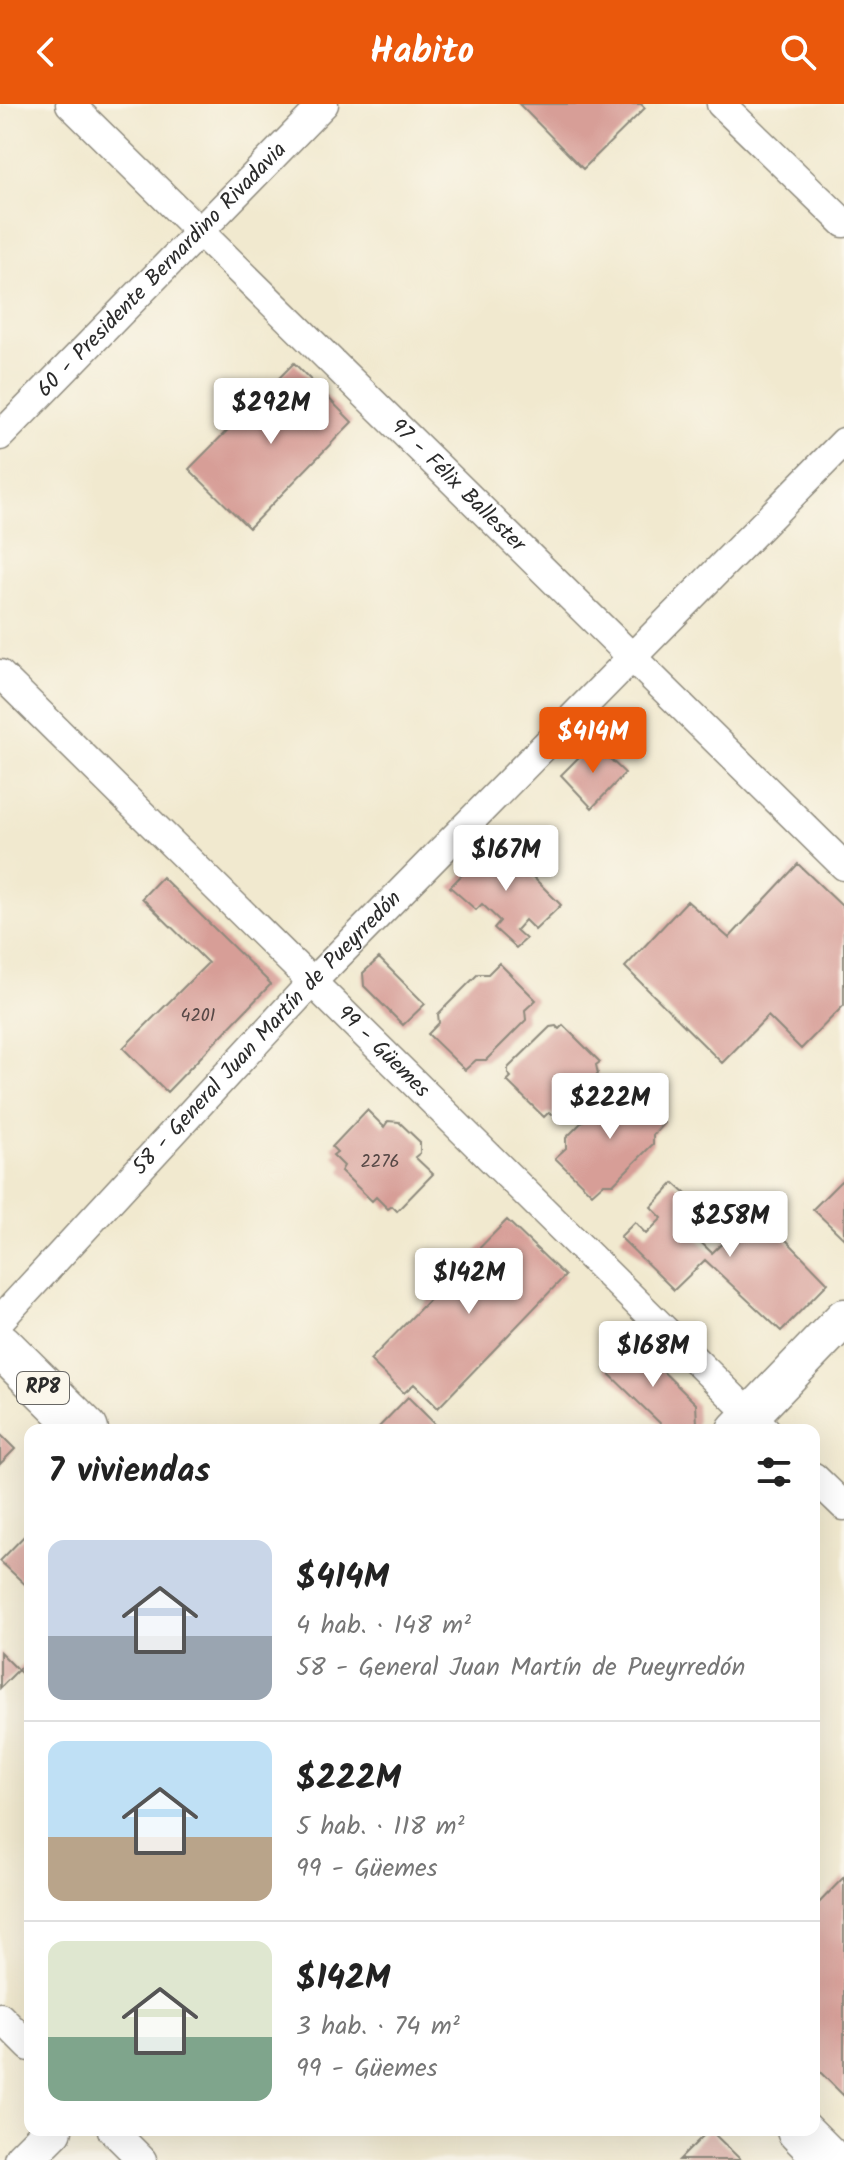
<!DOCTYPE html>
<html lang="es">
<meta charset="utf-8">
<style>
:root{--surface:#fff;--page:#f6f6f6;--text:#222;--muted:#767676;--line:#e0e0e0;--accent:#ea580c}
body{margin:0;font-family:Kalam,sans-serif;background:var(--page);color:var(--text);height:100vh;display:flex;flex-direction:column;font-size:30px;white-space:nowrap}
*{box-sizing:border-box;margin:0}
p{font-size:26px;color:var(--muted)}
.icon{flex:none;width:44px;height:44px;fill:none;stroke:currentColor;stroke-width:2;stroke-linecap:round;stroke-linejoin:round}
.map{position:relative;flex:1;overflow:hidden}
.panel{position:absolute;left:24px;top:1320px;width:796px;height:712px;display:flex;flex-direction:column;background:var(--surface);border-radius:16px;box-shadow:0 8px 32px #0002}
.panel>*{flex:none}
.price{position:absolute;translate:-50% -68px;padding:0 18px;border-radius:8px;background:#fff;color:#222;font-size:26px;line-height:52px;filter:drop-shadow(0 2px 4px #0008)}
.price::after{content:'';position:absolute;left:50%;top:48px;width:24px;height:18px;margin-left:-12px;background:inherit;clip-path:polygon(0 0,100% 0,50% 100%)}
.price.current{background:var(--accent);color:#fff}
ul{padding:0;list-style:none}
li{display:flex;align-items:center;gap:24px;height:200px;padding:0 24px}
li+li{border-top:2px solid var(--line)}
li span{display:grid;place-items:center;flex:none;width:224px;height:160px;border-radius:16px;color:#555}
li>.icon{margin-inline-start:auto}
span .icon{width:96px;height:96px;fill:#fffc;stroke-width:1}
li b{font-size:34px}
h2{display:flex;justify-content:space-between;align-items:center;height:96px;padding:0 24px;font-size:34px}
header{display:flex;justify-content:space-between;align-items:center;height:104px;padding:0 24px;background:var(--accent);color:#fff;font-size:36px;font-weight:700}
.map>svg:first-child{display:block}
.building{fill:#d79e97}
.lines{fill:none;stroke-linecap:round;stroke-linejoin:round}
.street-casing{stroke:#8e8a7d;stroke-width:31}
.secondary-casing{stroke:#8e8a7d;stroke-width:41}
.primary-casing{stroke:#8e8a7d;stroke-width:47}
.street{stroke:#fff;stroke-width:28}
.secondary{stroke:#fff;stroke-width:38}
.primary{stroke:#fff;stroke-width:44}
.labels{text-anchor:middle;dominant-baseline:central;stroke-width:6;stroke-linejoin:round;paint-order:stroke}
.number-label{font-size:18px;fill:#564846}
.shield{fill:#fbf7ec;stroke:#696865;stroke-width:2}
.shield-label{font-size:20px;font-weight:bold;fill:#2b2b2b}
.street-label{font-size:22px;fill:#2b2b2b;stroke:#fbf7ec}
</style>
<header><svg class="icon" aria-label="back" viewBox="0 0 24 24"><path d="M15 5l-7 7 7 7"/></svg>Habito<svg class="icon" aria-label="search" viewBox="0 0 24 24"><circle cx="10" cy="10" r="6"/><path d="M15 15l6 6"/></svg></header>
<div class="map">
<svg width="844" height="2056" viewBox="0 0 844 2056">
<rect width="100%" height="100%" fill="#fbf7ec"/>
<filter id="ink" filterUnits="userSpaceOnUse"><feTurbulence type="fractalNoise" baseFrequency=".0125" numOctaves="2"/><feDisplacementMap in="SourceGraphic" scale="16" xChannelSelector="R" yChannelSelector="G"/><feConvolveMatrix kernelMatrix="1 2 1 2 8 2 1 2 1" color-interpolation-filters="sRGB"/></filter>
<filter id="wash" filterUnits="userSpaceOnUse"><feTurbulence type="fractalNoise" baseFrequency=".006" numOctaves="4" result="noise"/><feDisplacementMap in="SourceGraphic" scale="32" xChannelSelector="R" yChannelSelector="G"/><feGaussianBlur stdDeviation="1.8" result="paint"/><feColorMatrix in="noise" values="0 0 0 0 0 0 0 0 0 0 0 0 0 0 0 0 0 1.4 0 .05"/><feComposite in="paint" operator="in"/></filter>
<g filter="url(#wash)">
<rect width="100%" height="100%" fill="#f1e9cf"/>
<g id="blocks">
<path class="building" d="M519 0H641L645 4 583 65Z
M294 259 352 318 249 424 189 365Z
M593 639 625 669 592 704 561 671Z
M496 736 561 801 535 826 525 816 516 826 526 835 516 844 494 824 500 817 482 800 476 806 450 783Z
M798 760 844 804V901L801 945 768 912 722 959 625 863 687 797 729 834Z
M162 773 271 880 167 988 123 944 208 859 142 794Z
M379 854 425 900 403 921 364 882 363 869Z
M499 859 536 896 525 906 526 916 486 956H476L465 966 428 930 439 919 438 910 478 870H488Z
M563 921 600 958 596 961 598 970 585 983 582 980 557 1011 548 1009 544 1013 507 977 511 973 508 970V964L550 923 556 922 559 925Z
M627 983 664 1019 653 1031V1040L613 1080H603L592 1090 555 1054 566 1044V1034L606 994H616Z
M367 1006 384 1023 388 1017 399 1018 420 1038V1049L415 1053 433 1070 397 1107 392 1102 388 1105 376 1093 372 1097 341 1067 344 1062 333 1051 337 1048 332 1043Z
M841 1077 844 1080V1135L813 1105Z
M674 1079 699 1102 682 1120 712 1149 757 1106 828 1179 781 1227 705 1156 674 1186 620 1133 635 1118 646 1130 662 1114 651 1103Z
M507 1116 565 1172 438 1304 414 1280 404 1289 370 1256Z
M631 1236 696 1300 697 1320 691 1326H667L604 1265Z
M408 1293 441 1326H376Z
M0 1330 15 1345 0 1360Z
M30 1426V1485L0 1457Z
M0 1548 18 1566 0 1584Z
M30 1553V1578L18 1566Z
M844 1773V1992L814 1962V1804Z
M710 2026 741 2056H679L709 2026Z"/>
</g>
</g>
<g filter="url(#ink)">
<use href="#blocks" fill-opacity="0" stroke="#8e8a7d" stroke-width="2"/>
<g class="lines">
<g class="street-casing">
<g id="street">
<path id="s1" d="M70 0 844 762"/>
<path d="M721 0 844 119"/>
<path id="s2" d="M0 332 324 0"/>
<path id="s3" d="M0 570 766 1326"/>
<path id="s4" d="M0 1216 311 879 844 338"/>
<path d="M814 1373 844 1402"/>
<path d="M0 1913 30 1943"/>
<path d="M112 2026 142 2056"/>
</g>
</g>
<g class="secondary-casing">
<path id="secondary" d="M736 1326 844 1214
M23 2056 53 2026"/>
</g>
<g class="primary-casing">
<path id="primary" d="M0 1241 86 1326
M799 2026 829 2056"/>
</g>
<use href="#street" class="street"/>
<use href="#secondary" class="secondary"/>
<use href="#primary" class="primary"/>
</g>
</g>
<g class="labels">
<g class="number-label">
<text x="198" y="912">4201</text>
<text x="380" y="1058">2276</text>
</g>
<rect class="shield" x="17" y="1268" width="52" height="32" rx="6"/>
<g class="shield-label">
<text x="43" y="1284">RP8</text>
</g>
<g class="street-label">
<text stroke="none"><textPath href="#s2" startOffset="232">60 - Presidente Bernardino Rivadavia</textPath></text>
<text stroke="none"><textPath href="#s1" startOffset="544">97 - Félix Ballester</textPath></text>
<text stroke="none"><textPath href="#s4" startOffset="392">58 - General Juan Martín de Pueyrredón</textPath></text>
<text stroke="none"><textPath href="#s3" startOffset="538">99 - Güemes</textPath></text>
</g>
</g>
</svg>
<b class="price" style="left:271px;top:342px">$292M</b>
<b class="price current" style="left:593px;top:671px">$414M</b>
<b class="price" style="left:506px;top:789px">$167M</b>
<b class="price" style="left:610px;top:1037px">$222M</b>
<b class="price" style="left:730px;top:1155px">$258M</b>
<b class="price" style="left:469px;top:1212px">$142M</b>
<b class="price" style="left:653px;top:1285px">$168M</b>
<section class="panel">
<h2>7 viviendas<svg class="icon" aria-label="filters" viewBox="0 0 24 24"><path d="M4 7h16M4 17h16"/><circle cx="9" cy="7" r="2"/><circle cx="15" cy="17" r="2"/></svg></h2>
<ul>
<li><span style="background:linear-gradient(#c9d6e8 60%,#9aa5b1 0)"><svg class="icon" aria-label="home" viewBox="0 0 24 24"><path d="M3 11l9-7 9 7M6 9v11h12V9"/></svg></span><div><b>$414M</b><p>4 hab. · 148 m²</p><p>58 - General Juan Martín de Pueyrredón</p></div></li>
<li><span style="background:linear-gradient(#bfe0f5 60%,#b9a48a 0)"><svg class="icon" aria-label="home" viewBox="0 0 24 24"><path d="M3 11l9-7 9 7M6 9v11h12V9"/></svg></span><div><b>$222M</b><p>5 hab. · 118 m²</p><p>99 - Güemes</p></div></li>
<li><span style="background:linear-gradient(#dfe7d0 60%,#7fa58c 0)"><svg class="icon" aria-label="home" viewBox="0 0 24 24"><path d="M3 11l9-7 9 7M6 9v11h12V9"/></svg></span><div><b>$142M</b><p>3 hab. · 74 m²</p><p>99 - Güemes</p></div></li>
</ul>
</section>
</div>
